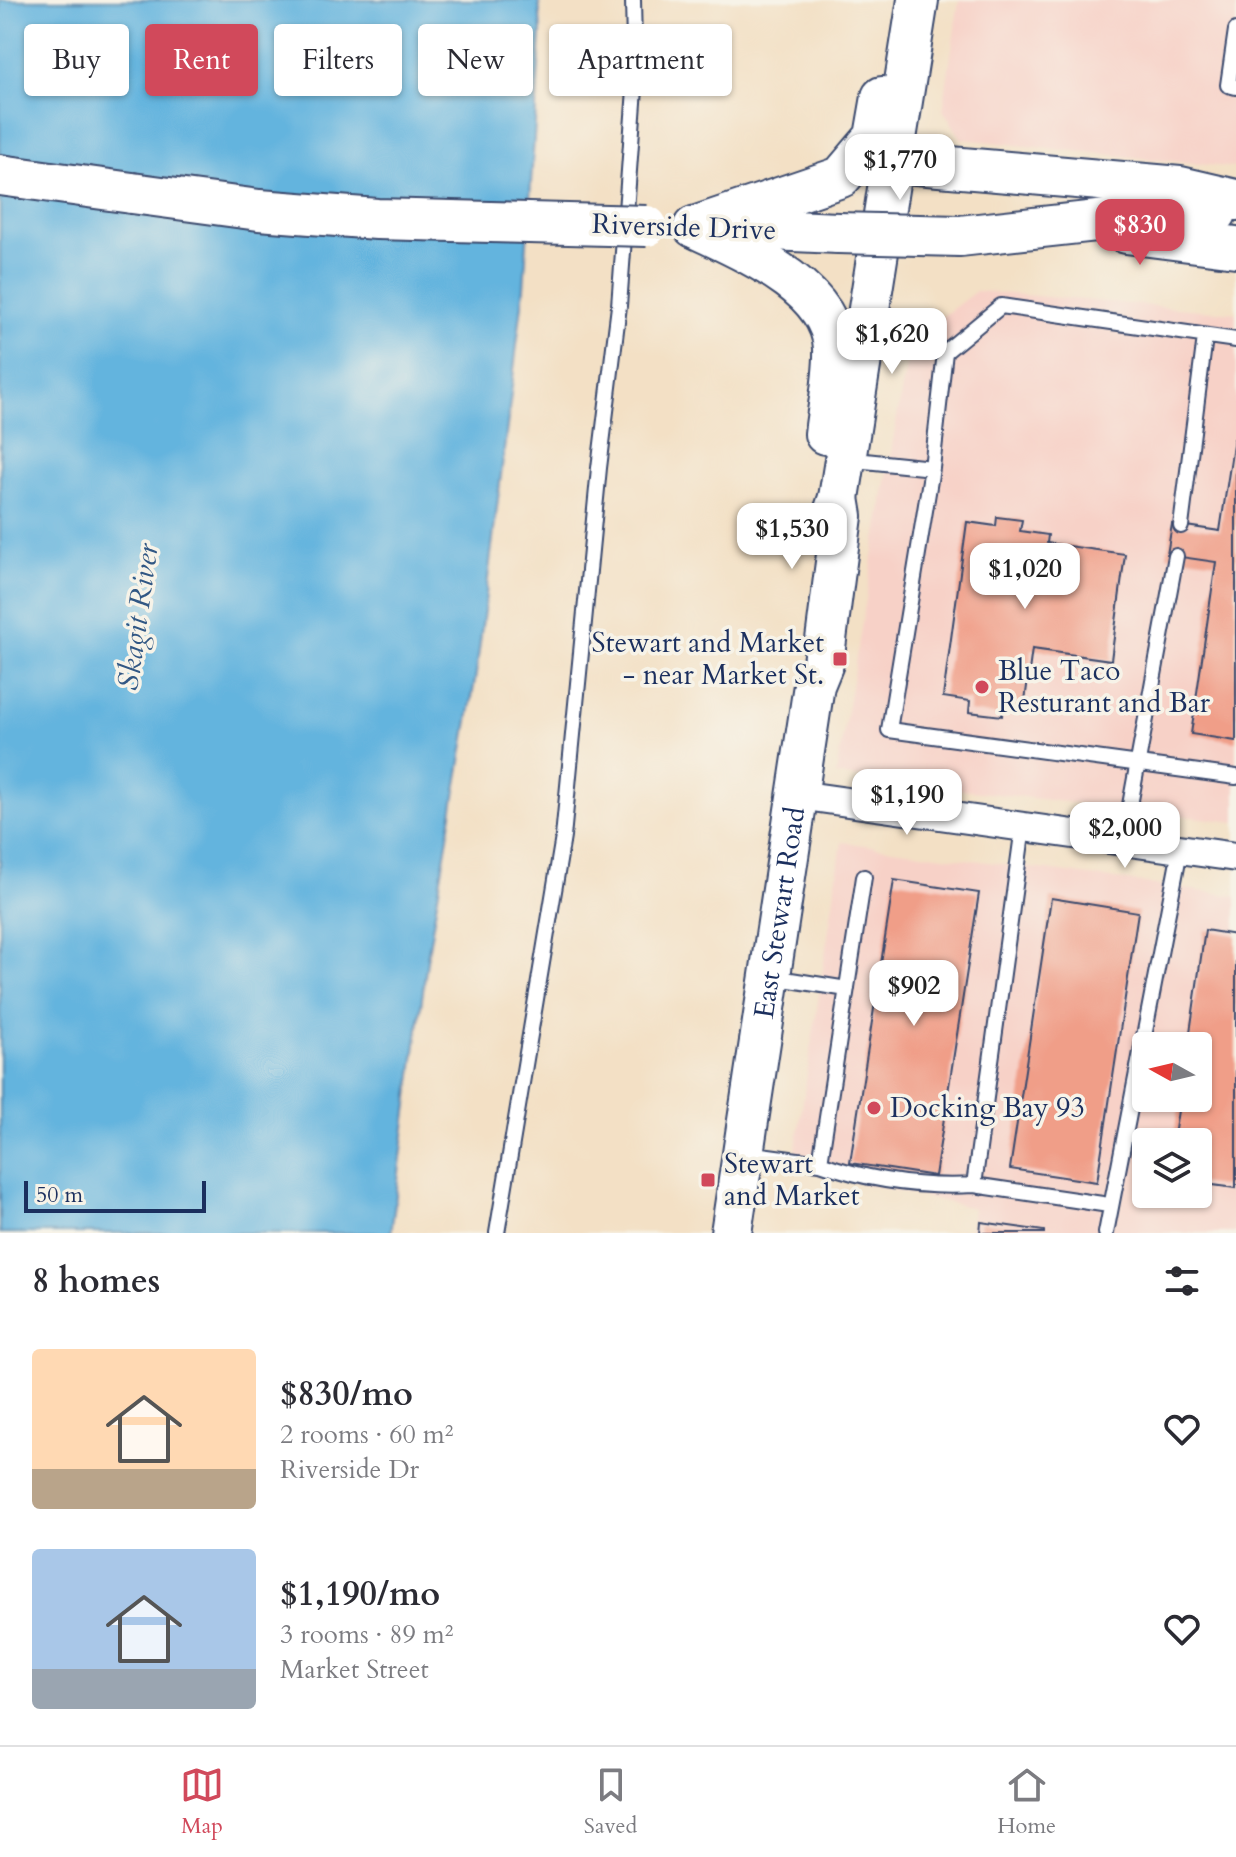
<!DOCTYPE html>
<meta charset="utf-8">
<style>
:root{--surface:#fff;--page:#f7f7f7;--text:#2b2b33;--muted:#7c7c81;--line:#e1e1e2;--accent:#d1495b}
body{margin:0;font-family:Cardo,serif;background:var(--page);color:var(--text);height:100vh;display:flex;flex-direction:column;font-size:30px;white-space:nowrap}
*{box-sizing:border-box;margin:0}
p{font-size:26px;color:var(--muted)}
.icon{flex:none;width:44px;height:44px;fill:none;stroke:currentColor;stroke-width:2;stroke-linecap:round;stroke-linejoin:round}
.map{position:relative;height:1233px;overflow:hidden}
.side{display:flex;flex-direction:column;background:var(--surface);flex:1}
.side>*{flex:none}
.hud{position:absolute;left:24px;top:24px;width:800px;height:72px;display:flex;gap:16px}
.needle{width:52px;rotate:278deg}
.controls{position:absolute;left:1132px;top:1032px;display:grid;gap:16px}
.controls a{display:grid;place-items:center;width:80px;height:80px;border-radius:8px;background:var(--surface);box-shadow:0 2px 6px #0004;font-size:40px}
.scale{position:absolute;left:24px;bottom:20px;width:182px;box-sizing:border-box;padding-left:8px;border:4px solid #1b2f5e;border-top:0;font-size:22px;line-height:28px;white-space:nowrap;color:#1b2f5e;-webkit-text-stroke:6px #f7f3e8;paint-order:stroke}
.price{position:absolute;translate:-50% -68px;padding:0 18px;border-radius:16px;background:#fff;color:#222;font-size:26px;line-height:52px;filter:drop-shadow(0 2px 4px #0008)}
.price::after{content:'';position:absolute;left:50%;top:48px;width:24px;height:18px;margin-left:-12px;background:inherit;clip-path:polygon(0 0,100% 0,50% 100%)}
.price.on{background:var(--accent);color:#fff}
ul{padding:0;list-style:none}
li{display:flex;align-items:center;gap:24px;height:200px;padding:0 32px}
li span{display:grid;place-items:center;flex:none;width:224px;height:160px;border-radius:8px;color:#555}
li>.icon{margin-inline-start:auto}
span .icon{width:96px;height:96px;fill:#fffc;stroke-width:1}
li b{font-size:34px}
h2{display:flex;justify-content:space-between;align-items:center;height:96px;padding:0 32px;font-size:34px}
.tag{padding:0 28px;border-radius:8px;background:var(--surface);box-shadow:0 2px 6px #0004;font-size:28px;line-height:72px}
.tag.on{background:var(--accent);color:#fff}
.dock{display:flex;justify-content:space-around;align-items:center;height:112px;border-top:2px solid var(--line);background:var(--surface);font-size:22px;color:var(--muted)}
.dock a{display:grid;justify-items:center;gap:4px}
.dock .on{color:var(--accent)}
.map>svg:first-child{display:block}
.built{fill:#f7d1c7;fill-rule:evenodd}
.water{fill:#63b4de;stroke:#3f729e;stroke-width:2}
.building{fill:#f09e88}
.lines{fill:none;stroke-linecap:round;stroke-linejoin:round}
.lane-casing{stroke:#3b4a6d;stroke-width:18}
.street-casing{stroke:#3b4a6d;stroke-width:32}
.secondary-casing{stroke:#3b4a6d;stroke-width:44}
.lane{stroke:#fff;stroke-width:14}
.street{stroke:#fff;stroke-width:28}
.secondary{stroke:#fff;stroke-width:40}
.secondary-bridge-casing{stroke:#3b4a6d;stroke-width:44;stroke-linecap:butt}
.secondary-bridge{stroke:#fff;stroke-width:40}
.poi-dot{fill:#d1495b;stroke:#f7f3e8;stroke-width:3}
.labels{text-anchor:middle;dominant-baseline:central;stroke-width:7;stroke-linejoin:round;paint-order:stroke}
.street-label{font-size:28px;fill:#1b2f5e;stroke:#f7f3e8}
.poi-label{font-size:28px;fill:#1b2f5e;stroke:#f7f3e8;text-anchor:start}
.water-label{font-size:30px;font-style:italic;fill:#315784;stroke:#f7f3e8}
</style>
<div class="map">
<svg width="1236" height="1233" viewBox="0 0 1236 1233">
<rect width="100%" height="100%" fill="#f7f3e8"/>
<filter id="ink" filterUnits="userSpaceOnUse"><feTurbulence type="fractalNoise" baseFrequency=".0125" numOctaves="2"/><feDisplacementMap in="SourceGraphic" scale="16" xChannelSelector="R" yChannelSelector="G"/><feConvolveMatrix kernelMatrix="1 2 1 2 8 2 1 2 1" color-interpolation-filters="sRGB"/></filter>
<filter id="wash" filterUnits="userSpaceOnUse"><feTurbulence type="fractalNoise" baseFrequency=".006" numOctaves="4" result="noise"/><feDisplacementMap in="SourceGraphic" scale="32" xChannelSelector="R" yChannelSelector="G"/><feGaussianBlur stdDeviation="1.8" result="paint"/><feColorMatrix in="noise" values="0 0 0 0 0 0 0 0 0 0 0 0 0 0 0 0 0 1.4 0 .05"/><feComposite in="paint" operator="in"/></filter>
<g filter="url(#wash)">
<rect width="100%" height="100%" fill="#f3e0c5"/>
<path class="built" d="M959 0H1236V168L962 139 943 110Z
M976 291 1236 313V822L836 775 910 341Z
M842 842 1236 896V1233H970L973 1208 793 1168ZM1146 1046H1198V1098H1146ZM1146 1142H1198V1194H1146Z"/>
<path class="water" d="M0 0H539L541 33 524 288 499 491 476 674 428 953 391 1233H0Z"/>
<g id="blocks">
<path class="building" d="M1234 439H1236V741L1191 734 1216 562 1167 555 1172 524 1220 531Z
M997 517 1022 520 1020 531 1048 535 1047 543 1125 554 1111 660 1032 649 1024 708 1003 705 1002 716 969 712 970 701 943 697 967 522 996 526Z
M894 880 979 893 935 1176 850 1163Z
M1051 898 1138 912 1097 1182 1010 1169Z
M1205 930 1236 935V1188L1198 1183V1142H1173L1180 1098H1198V1046H1188Z
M981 1222 1044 1231V1233H980Z"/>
</g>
</g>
<g filter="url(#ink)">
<use href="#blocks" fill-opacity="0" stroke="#3b4a6d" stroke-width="2"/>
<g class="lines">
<g class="lane-casing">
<path id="lane" d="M1236 30 1228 85 1236 87
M1236 340 1001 306 945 352 932 468 889 730 1236 777
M846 459 932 468
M1181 526 1205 337
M1023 827 974 1185 1109 1205
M1123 843 1176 556
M772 977 847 989
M747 1153 820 1163 864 877
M820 1163C871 1181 921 1188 974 1185
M497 1233 563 837 599 468 619 306 635 89 633 0
M1106 1233 1180 850"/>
</g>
<g class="street-casing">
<path id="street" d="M798 795 1236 857"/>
</g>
<g class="secondary-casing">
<g id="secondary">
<path d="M893 162 1180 187 1236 200"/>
<path d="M0 175 132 193"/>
<path d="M694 227C741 250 831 286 834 348 835 376 828 407 825 434"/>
<path d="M694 227 841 177 875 137 882 97"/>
<path d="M723 228 838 233"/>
<path d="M1126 233 1236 247"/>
<path d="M960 236 1188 211 1216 213"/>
<path d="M831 521 839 498 918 0"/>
<path id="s1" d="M731 1233 814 685 823 663 842 516 839 498"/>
</g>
</g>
<use href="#lane" class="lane"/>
<use href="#street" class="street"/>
<use href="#secondary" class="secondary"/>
<g class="secondary-bridge-casing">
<path id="secondary-bridge" d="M132 193 259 210 377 219 647 226
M838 233 960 236"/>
</g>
<use href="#secondary-bridge" class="secondary-bridge"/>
</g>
</g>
<g class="poi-dot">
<rect x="832" y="651" width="16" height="16" rx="4"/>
<circle cx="982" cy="687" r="8"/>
<circle cx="874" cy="1108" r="8"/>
<rect x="700" y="1172" width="16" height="16" rx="4"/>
</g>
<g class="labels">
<g class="street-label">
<text transform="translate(684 227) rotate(2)">Riverside Drive</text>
<text stroke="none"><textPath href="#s1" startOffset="324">East Stewart Road</textPath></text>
</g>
<g class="poi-label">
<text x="824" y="643" text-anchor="end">Stewart and Market<tspan x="824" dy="32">- near Market St.</tspan></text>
<text x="998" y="671">Blue Taco<tspan x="998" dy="32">Resturant and Bar</tspan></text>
<text x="890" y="1108">Docking Bay 93</text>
<text x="724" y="1164">Stewart<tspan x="724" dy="32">and Market</tspan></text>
</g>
<g class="water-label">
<text transform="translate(138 617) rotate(-82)">Skagit River</text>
</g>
</g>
</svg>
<div class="controls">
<a><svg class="needle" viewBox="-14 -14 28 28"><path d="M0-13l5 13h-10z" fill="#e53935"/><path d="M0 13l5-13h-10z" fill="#7c7c81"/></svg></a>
<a><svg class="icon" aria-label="layers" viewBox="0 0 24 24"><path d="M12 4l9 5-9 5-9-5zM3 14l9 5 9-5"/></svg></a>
</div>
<div class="scale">50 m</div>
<b class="price" style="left:900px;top:202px">$1,770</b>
<b class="price on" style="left:1140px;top:267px">$830</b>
<b class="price" style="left:892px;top:376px">$1,620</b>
<b class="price" style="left:792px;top:571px">$1,530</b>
<b class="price" style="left:1025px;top:611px">$1,020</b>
<b class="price" style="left:907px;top:837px">$1,190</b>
<b class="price" style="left:1125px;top:870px">$2,000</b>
<b class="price" style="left:914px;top:1028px">$902</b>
<div class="hud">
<a class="tag">Buy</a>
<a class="tag on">Rent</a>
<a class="tag">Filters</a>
<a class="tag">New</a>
<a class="tag">Apartment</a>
</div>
</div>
<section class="side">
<h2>8 homes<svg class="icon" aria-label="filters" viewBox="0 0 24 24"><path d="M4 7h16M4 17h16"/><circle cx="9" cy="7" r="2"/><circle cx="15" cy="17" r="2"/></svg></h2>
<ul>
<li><span style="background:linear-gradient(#ffd9b3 75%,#b9a48a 0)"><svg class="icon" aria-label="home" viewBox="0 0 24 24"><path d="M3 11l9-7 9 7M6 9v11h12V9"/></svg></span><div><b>$830/mo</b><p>2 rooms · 60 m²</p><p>Riverside Dr</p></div><svg class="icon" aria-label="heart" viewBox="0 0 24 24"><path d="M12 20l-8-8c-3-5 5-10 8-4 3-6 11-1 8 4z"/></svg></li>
<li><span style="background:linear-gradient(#a9c7e8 75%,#9aa5b1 0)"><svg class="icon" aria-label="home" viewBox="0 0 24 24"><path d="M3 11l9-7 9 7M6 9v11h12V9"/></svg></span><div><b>$1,190/mo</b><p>3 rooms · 89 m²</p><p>Market Street</p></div><svg class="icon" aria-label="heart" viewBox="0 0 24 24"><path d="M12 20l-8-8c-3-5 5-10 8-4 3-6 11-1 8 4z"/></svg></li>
</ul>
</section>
<nav class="dock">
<a class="on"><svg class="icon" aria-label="map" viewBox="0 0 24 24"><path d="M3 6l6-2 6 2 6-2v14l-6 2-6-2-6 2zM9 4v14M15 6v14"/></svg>Map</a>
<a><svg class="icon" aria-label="saved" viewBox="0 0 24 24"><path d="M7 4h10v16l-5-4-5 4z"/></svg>Saved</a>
<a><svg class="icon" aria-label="home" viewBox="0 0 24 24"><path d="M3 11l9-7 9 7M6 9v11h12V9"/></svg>Home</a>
</nav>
